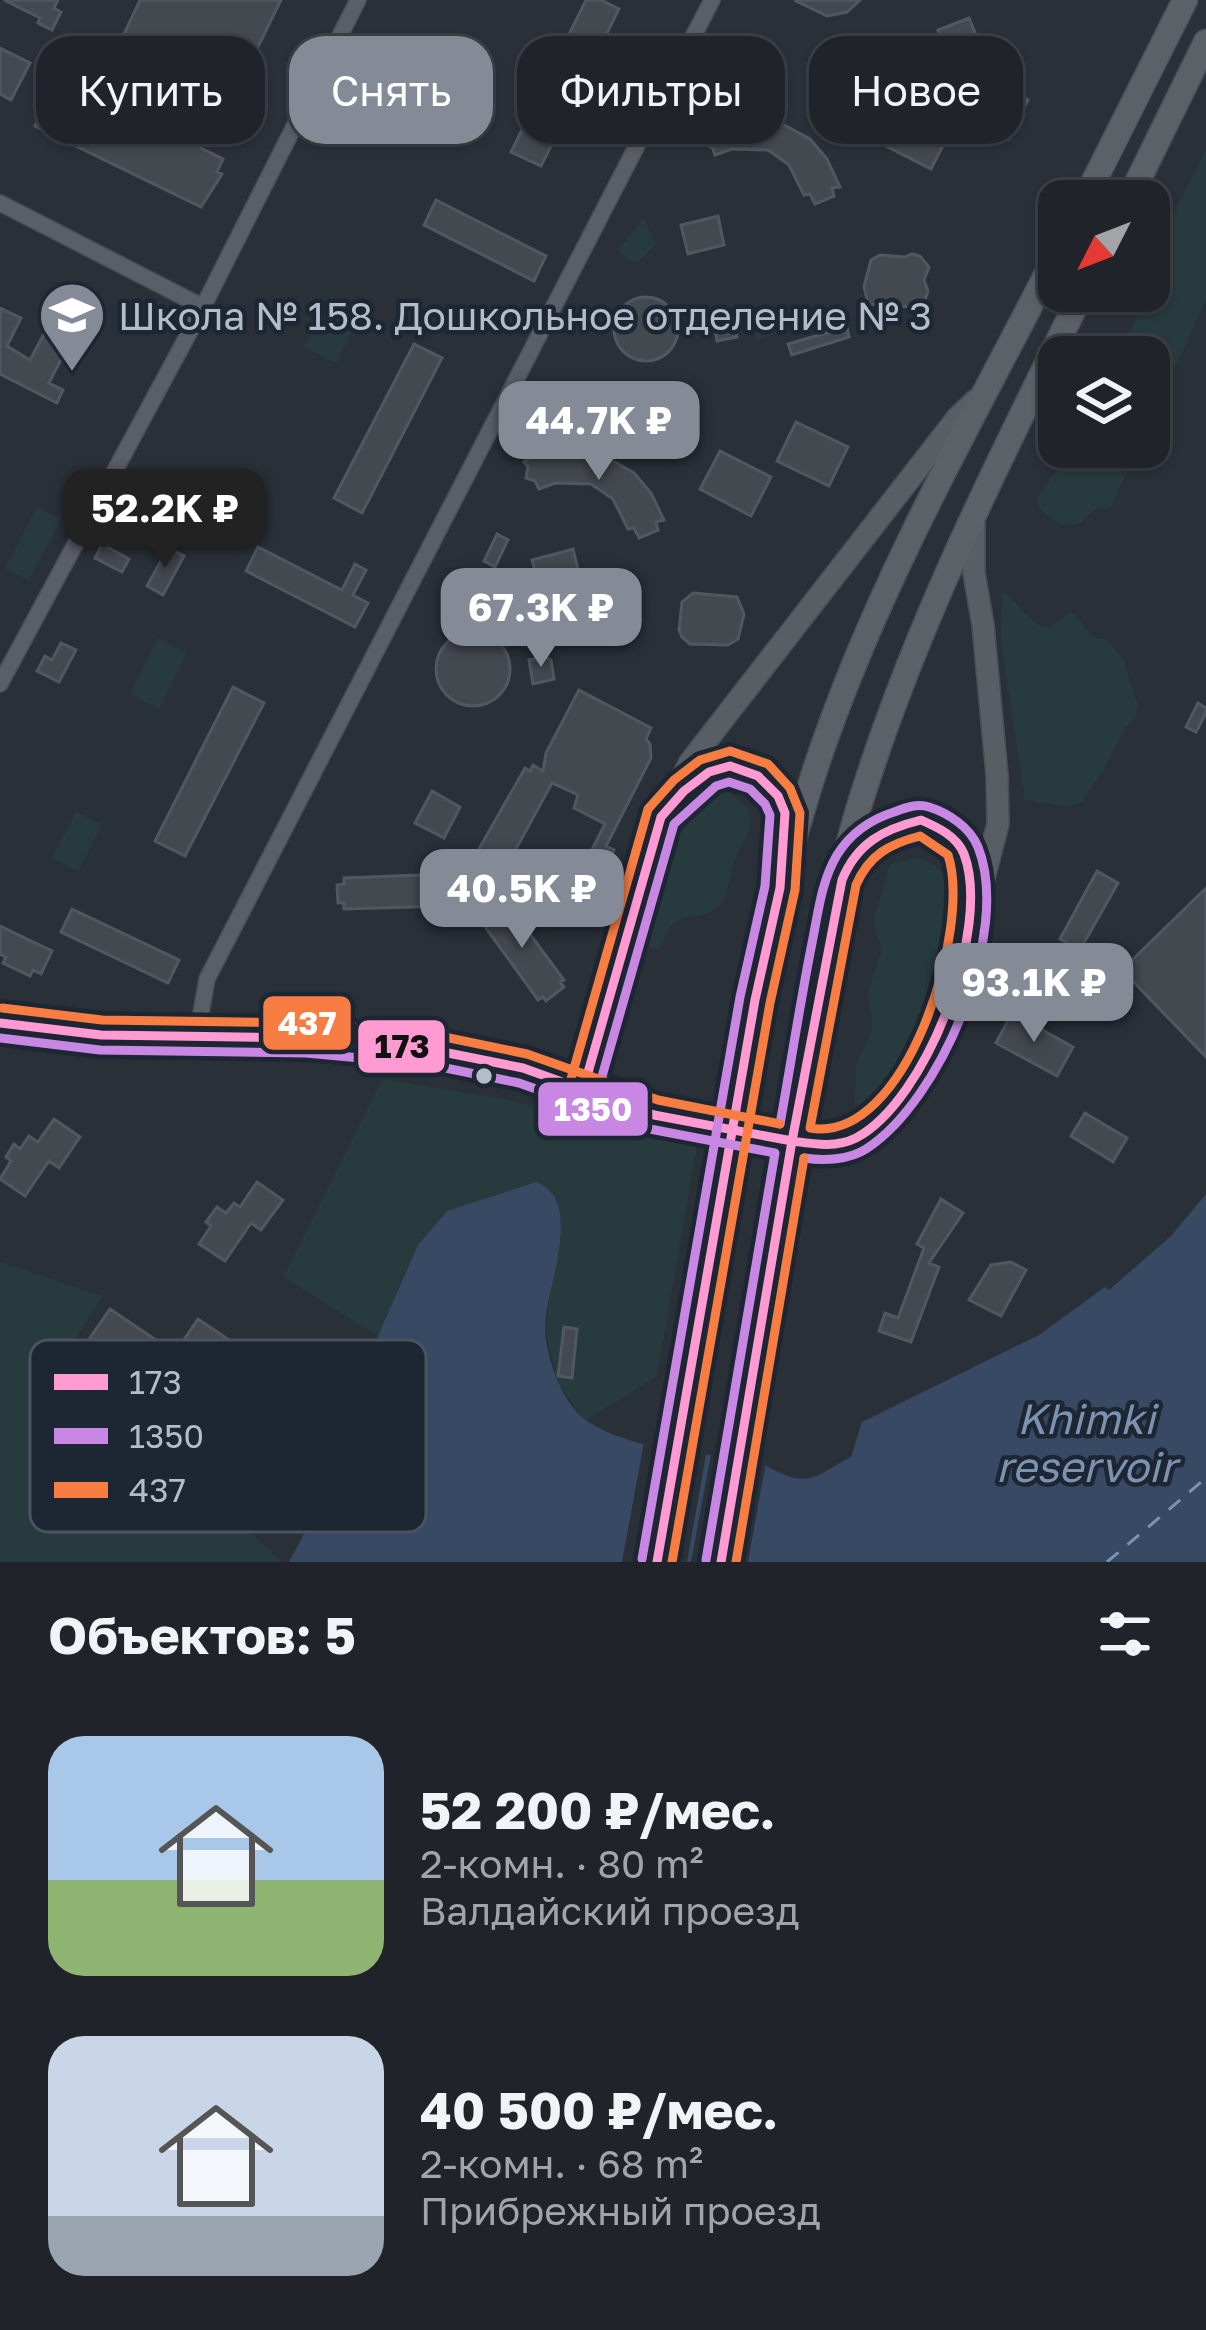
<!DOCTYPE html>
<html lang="ru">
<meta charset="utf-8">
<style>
:root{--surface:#20242a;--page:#2d3036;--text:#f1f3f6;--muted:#a2a4a8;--line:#3d4147;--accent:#848b96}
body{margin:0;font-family:"Golos Text",sans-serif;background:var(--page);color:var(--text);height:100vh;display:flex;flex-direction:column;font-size:45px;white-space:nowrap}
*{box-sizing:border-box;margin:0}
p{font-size:39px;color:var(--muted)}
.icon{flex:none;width:66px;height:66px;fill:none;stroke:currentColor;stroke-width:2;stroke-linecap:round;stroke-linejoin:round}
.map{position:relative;height:1562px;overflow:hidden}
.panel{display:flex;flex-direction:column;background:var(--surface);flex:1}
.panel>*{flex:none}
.guide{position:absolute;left:36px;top:36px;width:1134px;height:108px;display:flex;gap:24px}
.needle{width:78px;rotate:228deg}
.controls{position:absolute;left:1038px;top:180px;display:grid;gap:24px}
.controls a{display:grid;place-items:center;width:132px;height:132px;border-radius:24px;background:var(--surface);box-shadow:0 3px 9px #0004,0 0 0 3px var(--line);font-size:60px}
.price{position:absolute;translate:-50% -102px;padding:0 27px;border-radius:24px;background:var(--accent);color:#fff;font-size:39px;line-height:78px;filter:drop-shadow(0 3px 6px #0008)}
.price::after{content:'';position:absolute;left:50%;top:72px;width:36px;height:27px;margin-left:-18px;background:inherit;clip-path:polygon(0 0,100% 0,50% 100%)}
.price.selected{background:#222;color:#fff}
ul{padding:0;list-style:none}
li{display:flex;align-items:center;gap:36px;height:300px;padding:0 48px}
li span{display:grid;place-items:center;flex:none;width:336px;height:240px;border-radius:36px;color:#555}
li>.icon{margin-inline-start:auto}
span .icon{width:144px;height:144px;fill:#fffc;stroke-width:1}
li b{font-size:51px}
h2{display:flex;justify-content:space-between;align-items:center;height:144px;padding:0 48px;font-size:51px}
.pill{padding:0 42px;border-radius:36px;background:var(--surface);box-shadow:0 3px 9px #0004,0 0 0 3px var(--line);font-size:42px;line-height:108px}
.pill.selected{background:var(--accent);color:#fff}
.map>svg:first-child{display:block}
.green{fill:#273a3e}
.water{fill:#384963}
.pier{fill:#2a3038}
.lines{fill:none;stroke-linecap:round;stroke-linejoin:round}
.ferry{stroke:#7c92b1;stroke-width:3;stroke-dasharray:15 12;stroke-linecap:butt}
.building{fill:#444950;stroke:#52575f;stroke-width:3}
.street-casing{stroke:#484c53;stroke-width:18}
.secondary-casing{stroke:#484c53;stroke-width:24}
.primary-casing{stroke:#484c55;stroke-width:27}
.street{stroke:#5a5e66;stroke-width:15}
.secondary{stroke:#595d64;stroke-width:21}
.primary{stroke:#5c6168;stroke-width:24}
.primary-bridge-casing{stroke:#484c55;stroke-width:27;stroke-linecap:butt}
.primary-bridge{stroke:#5c6168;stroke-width:24}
.bus-1-casing{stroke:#1d2633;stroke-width:18}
.bus-2-casing{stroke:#1d2633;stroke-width:18}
.bus-3-casing{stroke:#1d2633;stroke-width:18}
.bus-1{stroke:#ff9ad2;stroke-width:9}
.bus-2{stroke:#c787e3;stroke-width:9}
.bus-3{stroke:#f77d43;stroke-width:9}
.bus-dot{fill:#b4bcc9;stroke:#1d2633;stroke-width:4.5}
.labels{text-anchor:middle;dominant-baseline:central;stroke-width:9;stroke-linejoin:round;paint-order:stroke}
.poi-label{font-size:39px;fill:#b4bcc9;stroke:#1d2633;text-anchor:start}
.water-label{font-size:42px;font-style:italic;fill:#7c92b1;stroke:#1d2633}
.key{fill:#1d2633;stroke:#4a5360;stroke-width:3}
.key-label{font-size:33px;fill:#b4bcc9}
.line-badge{stroke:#1d2633;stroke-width:4.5}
.badge-label{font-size:33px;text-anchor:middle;font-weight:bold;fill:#fff}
.pale-badge-label{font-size:33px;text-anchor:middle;font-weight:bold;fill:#111}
</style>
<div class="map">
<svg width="1206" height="1562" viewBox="0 0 1206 1562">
<rect width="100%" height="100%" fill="#2a3038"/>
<path class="green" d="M1206 150V300L1149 424V357H1118L1149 291 1165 231Z
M643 218 656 244 636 264 618 251Z
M330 295 362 312 336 363 304 347Z
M763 310 798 319 784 330 757 340 754 338Z
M1083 447H1138L1110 509 1098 508C1091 511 1087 518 1081 522 1064 532 1041 514 1035 500 1044 490 1051 476 1060 468 1070 460 1076 458 1083 447Z
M37 507 61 519 29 580 5 568Z
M1002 591C1017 600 1032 628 1047 627 1056 626 1063 616 1072 612L1094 638 1107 640 1123 659 1138 706 1135 718 1126 727 1103 771 1081 803 1068 807 1025 800 1001 641Z
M158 638 187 653 159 709 130 694Z
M720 787C768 815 750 825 733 864 729 875 729 892 723 901 702 931 677 897 660 949L643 947 676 837Z
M76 811 102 825 78 872 52 858Z
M914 858C934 861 952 875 954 896L937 981 922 1027 866 1105 854 1104 857 1062 873 1029 868 993 882 949 874 927 875 915 890 864Z
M382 1079 514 1101 618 1133 697 1146 657 1376 585 1421 557 1382 545 1327 561 1226 535 1182 447 1211 418 1245 378 1336 283 1277Z
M0 1262 103 1296 42 1390 246 1528 281 1562H0Z"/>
<path class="water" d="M536 1182C586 1200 545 1291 545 1326 545 1357 563 1407 590 1423 628 1446 679 1452 722 1456 731 1457 742 1457 750 1459 769 1465 789 1483 810 1478 823 1475 838 1463 851 1457L862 1422 1039 1335 1105 1287 1109 1290 1171 1236 1206 1194V1562H289L320 1504 335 1448 355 1414 378 1336 418 1245 447 1211Z"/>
<path class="pier" d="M645 1437 707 1449 687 1562H622Z
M712 1449 751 1453 766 1461 748 1562H691Z"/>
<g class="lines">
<path class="ferry" d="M1107 1562 1206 1478"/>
</g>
<path class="building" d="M4 0H58L54 8 61 12 52 30 38 23 40 18Z
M140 0H281L218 128 212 125 201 148 223 159 217 172 222 174 201 207 35 126 58 79 172 134 211 54 172 37 164 53 124 34Z
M586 0H601L619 9 541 166 511 152Z
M794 0H860L847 12 827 16Z
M969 18 978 40 947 52 938 30Z
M0 48 30 63 11 100 0 94Z
M829 75 866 94 857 109 822 89Z
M976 75 1028 100 1009 139 957 114Z
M900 104 951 130 931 169 880 143Z
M741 113 769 117 810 139 827 159 840 187 832 188 834 196 815 204 810 194 804 195 789 165 768 150 732 149 715 155 712 147 702 144 700 127 707 122Z
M436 200 546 256 534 281 424 225Z
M718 216 724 245 688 254 681 225Z
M912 254 920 256 929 267 924 280 928 291 925 300 912 307 868 304 864 286 871 260 880 255 905 257Z
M614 329a32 32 0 1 1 64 0a32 32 0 1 1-64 0Z
M0 308 21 318 7 346 30 360 45 332 69 344 49 383 63 390 57 403 0 374Z
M728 314 734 318 737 337 717 341 713 317Z
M847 327 849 337 792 355 788 344Z
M414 344 442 358 362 513 334 498Z
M796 422 848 447 829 486 777 461Z
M565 447 603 455 634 473 651 493 664 520 656 522 658 530 639 538 634 528 628 529 613 499 591 484 555 483 539 489 535 481 526 478 528 467 524 462 531 456Z
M720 451 771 477 751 516 700 489Z
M497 534 508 540 495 567 484 561Z
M102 544 129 559 122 572 95 558Z
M258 547 342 590 355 564 366 570 353 595 368 603 355 627 246 571Z
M168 548 184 556 163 595 147 586Z
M573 549 580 578 540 589 532 560Z
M693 593 737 597 744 614 738 639 728 645 690 644 682 637 679 630 682 602Z
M436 669a37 37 0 1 1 74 0a37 37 0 1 1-74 0Z
M61 643 76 650 59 682 37 671 45 656 52 660Z
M545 657 551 660 554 679 533 684 529 660Z
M233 687 264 703 185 856 155 841Z
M579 690 651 728 646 739 650 744 651 758 606 846 614 850 608 863 600 859 592 874 582 869 605 824 574 808 578 795 552 783 504 871 500 869 497 874 477 863 479 859 475 856 525 768 530 771 533 765 543 771 546 753Z
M1198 703 1206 708V713L1196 732 1186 727Z
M432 791 460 807 444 838 415 823Z
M1097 871 1118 883 1080 950 1060 939Z
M444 874V878H450L451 901H446V906L344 909V903H338L337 885 344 884V878Z
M1206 888V1057L1122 970Z
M504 899 564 980 560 982 564 987 546 1001 543 997 538 1000 478 917Z
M72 909 179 960 168 983 61 932Z
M0 926 52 951 41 974 33 970 30 976 3 963 6 957 0 954Z
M1012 1013 1073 1047 1057 1076 996 1043Z
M1085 1113 1127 1138 1113 1162 1071 1136Z
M54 1119 80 1137 59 1168 49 1161 25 1196 0 1179 11 1161 6 1157 14 1144 20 1149 29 1136 38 1142Z
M257 1182 283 1200 261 1230 251 1223 225 1261 199 1244 211 1226 206 1222 217 1207 226 1213 234 1203 240 1207Z
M941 1199 963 1213 929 1263 939 1267 911 1342 879 1331 885 1313 898 1318 924 1248 917 1244Z
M1011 1262 1026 1270 1001 1316 969 1300 991 1265Z
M110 1309 175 1353 198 1319 266 1365 228 1419 248 1433 237 1489 64 1375Z
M564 1327 577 1329 572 1378 558 1376Z"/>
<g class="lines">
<g class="street-casing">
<path id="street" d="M0 203 203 307
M0 684 203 307 358 0
M197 1036 207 979 712 0"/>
</g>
<g class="secondary-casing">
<path id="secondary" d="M678 798C704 769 737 755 768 786 775 793 781 800 784 810 788 824 783 843 782 858
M846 869C863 837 888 828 921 820 965 840 969 860 971 906
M0 1023 61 1032 293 1036 406 1045 491 1060 557 1079 653 1115 824 1146 854 1142 882 1120 939 1029 953 998 998 824 997 775 983 625 974 573V523
M583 1090 661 817 690 762 957 418 976 400"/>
</g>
<g class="primary-casing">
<path id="primary" d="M1084 201 1185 0
M1128 201 1206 42
M734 1113C759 976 787 838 837 708 897 549 982 401 1059 250
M796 1124C814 1020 828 912 858 810 913 629 999 460 1083 291
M657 1562 727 1153
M721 1562 788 1164"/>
</g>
<use href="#street" class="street"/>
<use href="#secondary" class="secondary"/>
<use href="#primary" class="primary"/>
<g class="primary-bridge-casing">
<path id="primary-bridge" d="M727 1153 734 1113
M788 1164 796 1124"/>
</g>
<use href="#primary-bridge" class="primary-bridge"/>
<g class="bus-1-casing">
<path id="bus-1" d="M921 820C937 827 957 836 964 854 992 928 927 1101 856 1138 836 1148 814 1144 792 1141L842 880C857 843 884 829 921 820Z
M0 1023 101 1035 307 1038 428 1049 523 1068 654 1115 792 1141
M583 1090 661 817 684 791 709 772 730 766 758 776 778 796 785 813 780 888 755 1000 657 1562
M721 1562 792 1141"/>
</g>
<g class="bus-2-casing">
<path id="bus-2" d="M0 1038 100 1050 306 1053 426 1064 519 1083 650 1129 775 1153 706 1560
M597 1094 674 824 716 786 729 782 750 789 765 804 770 815 765 886 740 997 642 1559
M780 1124C791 1063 800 1003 812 943 818 914 821 882 837 855 850 834 869 820 894 812 905 808 917 803 929 807 948 813 970 827 978 847 1012 932 941 1101 866 1149 849 1160 824 1161 804 1158"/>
</g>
<g class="bus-3-casing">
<path id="bus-3" d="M920 836 948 855C972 927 907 1145 810 1128L856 885C869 855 889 844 920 836Z
M2 1008 102 1020 308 1023 430 1034 527 1054 658 1100 780 1124
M569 1086 648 809 674 780 700 760 730 751 768 764 790 788 800 813 795 890 770 1003 672 1562
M736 1562 804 1158"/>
</g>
<use href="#bus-1" class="bus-1"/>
<use href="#bus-2" class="bus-2"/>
<use href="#bus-3" class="bus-3"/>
</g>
<defs>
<g id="school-pin" transform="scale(3.45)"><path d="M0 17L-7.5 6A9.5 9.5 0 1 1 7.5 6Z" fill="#848b96" stroke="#1d2633"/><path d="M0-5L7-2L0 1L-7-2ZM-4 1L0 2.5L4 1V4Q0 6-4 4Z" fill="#fff"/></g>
</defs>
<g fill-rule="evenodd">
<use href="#school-pin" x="72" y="315"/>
</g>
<circle class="bus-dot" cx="484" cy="1076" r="10"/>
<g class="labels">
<g class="poi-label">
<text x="118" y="315">Школа № 158. Дошкольное отделение № 3</text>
</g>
<g class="water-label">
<text x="1086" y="1418">Khimki<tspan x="1086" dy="48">reservoir</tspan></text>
</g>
</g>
<rect x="30" y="1340" width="396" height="192" rx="18" class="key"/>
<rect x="54" y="1374" width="54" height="16" fill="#ff9ad2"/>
<rect x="54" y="1428" width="54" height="16" fill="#c787e3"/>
<rect x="54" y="1482" width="54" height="16" fill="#f77d43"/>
<g class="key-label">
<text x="129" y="1394">173</text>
<text x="129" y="1448">1350</text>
<text x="129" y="1502">437</text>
</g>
<g class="line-badge">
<rect x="261" y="994" width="92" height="58" rx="12" fill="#f77d43"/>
<rect x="356" y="1018" width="91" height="57" rx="12" fill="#ff9ad2"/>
<rect x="536" y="1080" width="114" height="58" rx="12" fill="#c787e3"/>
</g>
<g class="badge-label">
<text x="307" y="1035">437</text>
<text x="593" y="1121">1350</text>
</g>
<g class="pale-badge-label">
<text x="402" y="1058">173</text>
</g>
</svg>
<div class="controls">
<a><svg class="needle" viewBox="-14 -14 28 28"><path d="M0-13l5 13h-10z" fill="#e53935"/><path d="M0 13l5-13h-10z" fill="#a2a4a8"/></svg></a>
<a><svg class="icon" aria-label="layers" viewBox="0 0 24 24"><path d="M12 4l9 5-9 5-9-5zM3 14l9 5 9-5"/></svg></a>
</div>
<b class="price" style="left:599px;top:483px">44.7K ₽</b>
<b class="price selected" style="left:165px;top:571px">52.2K ₽</b>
<b class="price" style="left:541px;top:670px">67.3K ₽</b>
<b class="price" style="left:522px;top:951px">40.5K ₽</b>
<b class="price" style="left:1034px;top:1045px">93.1K ₽</b>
<div class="guide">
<a class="pill">Купить</a>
<a class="pill selected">Снять</a>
<a class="pill">Фильтры</a>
<a class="pill">Новое</a>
</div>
</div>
<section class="panel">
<h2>Объектов: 5<svg class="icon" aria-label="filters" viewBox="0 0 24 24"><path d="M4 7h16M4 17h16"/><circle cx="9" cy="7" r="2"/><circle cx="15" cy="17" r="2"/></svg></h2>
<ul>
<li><span style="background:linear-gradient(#a9c7e8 60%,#8fb573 0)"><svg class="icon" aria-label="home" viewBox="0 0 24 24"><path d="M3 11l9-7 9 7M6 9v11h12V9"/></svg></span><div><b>52 200 ₽/мес.</b><p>2-комн. · 80 m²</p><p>Валдайский проезд</p></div></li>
<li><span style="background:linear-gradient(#c9d6e8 75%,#9aa5b1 0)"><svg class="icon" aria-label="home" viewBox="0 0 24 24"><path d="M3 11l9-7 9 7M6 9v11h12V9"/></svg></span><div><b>40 500 ₽/мес.</b><p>2-комн. · 68 m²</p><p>Прибрежный проезд</p></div></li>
</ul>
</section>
